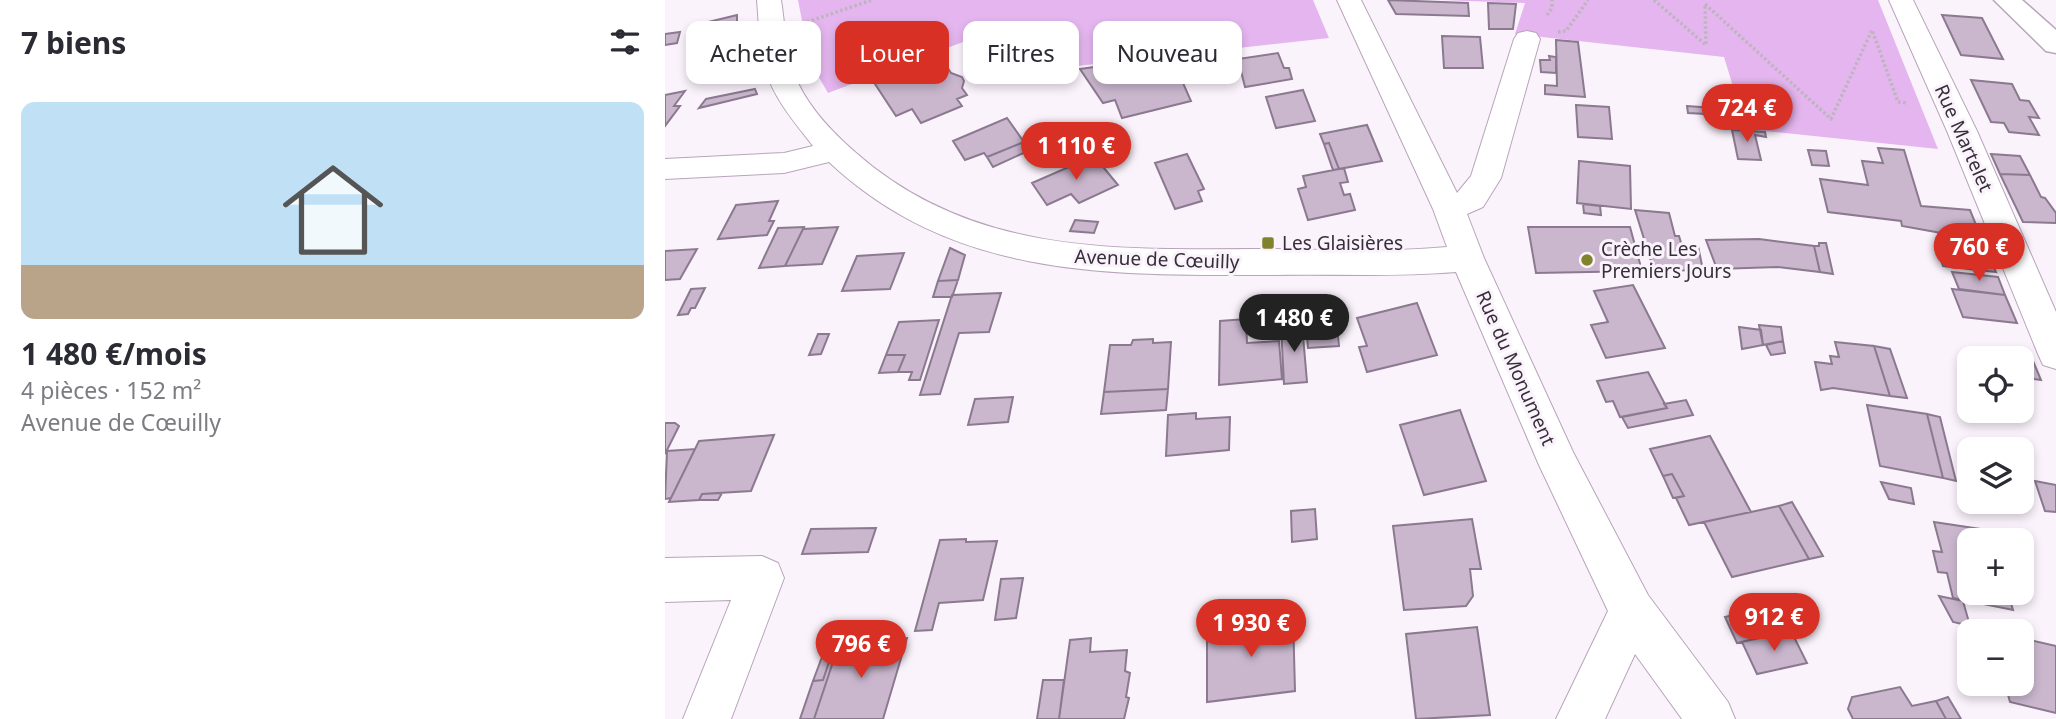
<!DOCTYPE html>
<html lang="fr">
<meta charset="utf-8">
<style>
:root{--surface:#fff;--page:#f2f2f3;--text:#2b2b33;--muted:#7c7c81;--accent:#d93025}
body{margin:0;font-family:"Noto Sans",sans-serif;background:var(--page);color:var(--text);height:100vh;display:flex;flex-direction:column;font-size:26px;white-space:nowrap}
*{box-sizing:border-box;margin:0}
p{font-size:23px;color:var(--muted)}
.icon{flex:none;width:38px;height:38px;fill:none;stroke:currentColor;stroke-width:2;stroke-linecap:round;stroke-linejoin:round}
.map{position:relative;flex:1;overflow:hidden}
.panel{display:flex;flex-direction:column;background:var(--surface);width:665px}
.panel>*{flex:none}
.guide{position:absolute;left:21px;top:21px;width:665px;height:63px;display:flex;gap:14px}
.buttons{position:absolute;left:1292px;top:346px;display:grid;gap:14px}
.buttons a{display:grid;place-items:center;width:77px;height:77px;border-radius:14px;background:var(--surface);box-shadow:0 4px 10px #0003;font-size:35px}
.price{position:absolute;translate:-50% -60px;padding:0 16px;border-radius:24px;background:var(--accent);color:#fff;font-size:23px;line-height:46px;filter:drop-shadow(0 2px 4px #0008)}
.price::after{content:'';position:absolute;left:50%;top:42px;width:21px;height:16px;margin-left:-10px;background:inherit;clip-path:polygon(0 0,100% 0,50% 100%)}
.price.on{background:#222;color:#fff}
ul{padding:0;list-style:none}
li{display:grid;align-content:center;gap:14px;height:371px;padding:0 21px}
li span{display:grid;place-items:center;height:217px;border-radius:14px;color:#555}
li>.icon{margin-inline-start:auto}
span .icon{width:126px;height:126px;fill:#fffc;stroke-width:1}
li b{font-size:30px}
h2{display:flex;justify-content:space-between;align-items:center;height:84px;padding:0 21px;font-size:30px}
.pill{padding:0 24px;border-radius:14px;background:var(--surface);box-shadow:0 4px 10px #0003;font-size:24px;line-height:63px}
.pill.on{background:var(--accent);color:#fff}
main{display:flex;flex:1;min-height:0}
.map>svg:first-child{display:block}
.green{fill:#e4b5ee}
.building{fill:#cab7ce;stroke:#8b798f;stroke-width:2}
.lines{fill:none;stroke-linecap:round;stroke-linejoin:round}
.street-casing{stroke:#b8a4bb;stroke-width:2}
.primary-casing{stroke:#b8a4bb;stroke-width:3}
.path{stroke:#bdb5be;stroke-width:3.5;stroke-dasharray:2.5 2.5;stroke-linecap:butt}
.street{fill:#fff;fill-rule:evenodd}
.primary{fill:#fff;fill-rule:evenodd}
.poi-dot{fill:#80822c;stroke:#fbf3fc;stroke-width:2.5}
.labels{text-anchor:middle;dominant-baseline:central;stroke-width:6;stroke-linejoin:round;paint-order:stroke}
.street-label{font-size:19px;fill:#362e38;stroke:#fbf3fc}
.poi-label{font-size:19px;fill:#362e38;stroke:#fbf3fc;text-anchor:start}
</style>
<main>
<section class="panel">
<h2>7 biens<svg class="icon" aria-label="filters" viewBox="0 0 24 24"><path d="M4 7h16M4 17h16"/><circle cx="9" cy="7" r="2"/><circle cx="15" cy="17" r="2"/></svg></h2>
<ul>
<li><span style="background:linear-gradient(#bfe0f5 75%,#b9a48a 0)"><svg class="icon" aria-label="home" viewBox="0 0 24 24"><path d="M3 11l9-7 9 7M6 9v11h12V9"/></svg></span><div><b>1 480 €/mois</b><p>4 pièces · 152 m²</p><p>Avenue de Cœuilly</p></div></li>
</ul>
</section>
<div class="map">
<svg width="1391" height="719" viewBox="0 0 1391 719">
<rect width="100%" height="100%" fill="#fbf3fc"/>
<path class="green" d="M133 0H648L664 38 412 66 376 80 343 25 163 93 145 62Z
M776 0H1213L1273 149 1081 129 1059 57 850 34 860 3Z"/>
<path class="building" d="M723 0 803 3 804 16 731 14Z
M823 3 851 4 848 29H824Z
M72 15V25L64 27 66 54 52 58 53 69 27 76 24 35 40 31 39 23Z
M1277 15 1317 18 1338 59 1296 55Z
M15 32 12 43 0 45V34Z
M777 36 815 37 818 68H779Z
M891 40 913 42 920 97 880 94V85L892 86Z
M613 53 619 68H624L627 79 580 87 573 59Z
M506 56 526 101 457 118 450 100 438 103 415 69Z
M884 56 891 57V73L876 72 875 60H885Z
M266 63 271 69 281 65 286 73 297 77 299 81 297 88 302 95 292 99 297 106 256 123 247 109 231 116 210 84Z
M1306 80 1347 84 1355 100 1364 101 1374 118 1364 117 1374 135 1344 132 1339 123 1326 122Z
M90 89 92 94 34 108 41 99Z
M638 90 650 121 611 128 601 97Z
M20 91 9 106H15L0 126V95Z
M911 105 944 107 947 139 913 137Z
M1022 106 1062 109 1065 122 1042 120 1041 114 1023 113Z
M342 118 359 142 322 157 319 153 300 160 288 141Z
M702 125 717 161 674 169 664 143 659 144 655 134Z
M1067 130 1100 132 1101 137 1090 135 1096 160 1073 159Z
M359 142 365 150 328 167 322 157Z
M664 143 674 169 668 170 659 144Z
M1213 148 1239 150 1256 206 1305 210 1320 247 1280 242 1276 233 1237 226 1236 221 1163 212 1155 179 1203 185 1197 161 1218 163Z
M1143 150 1161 151 1164 166 1147 165Z
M522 154 539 189 533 191 537 201 510 209 490 163Z
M1326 154 1355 156 1365 175 1335 174Z
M429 156 453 185 414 203 406 194 382 205 367 183Z
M914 161 965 166 966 209 912 203Z
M679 168 683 182 675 183 679 195 685 194 690 210 643 220 633 189 641 187 638 176Z
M1335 174 1365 175 1376 197 1380 198 1391 213V223L1358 222Z
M113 201 104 221H109L102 235 53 239 71 205Z
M918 204 935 206 936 215 919 213Z
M970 210 1004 213 1010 236H1014L1017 246H1033L1038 270 989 271Z
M410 220 433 222 429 233 405 231Z
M139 227 120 266 94 268 113 228Z
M173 227 157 264 120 266 138 229Z
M863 227H965L977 271 871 273Z
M1094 239 1149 246 1155 272 1113 267 1052 269 1041 240Z
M1154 243H1161L1168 274 1155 272 1149 246H1154Z
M285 248 300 255 293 280 273 281Z
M1272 248 1323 254 1331 272 1278 266Z
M32 249 15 279 0 280V251Z
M239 253 225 289 177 291 192 256Z
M1287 272 1333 277 1340 295 1294 289Z
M293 280 287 297H268L273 281Z
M968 285 1000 348 941 358 926 325 943 322 929 291Z
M40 288 30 308H26L23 314 13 315 26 289Z
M1287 289 1340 295 1352 323 1298 317Z
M336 293 324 332 294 333 275 394 255 395 287 295Z
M752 303 772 355 702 372 694 347 702 346 692 318Z
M670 307 674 346 643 348 640 310Z
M581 319 582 343 614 341 617 379 554 385 555 321Z
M274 320 255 380H244L247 372H233L240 355H221L234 322Z
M637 324 642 382 619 384 616 326Z
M1094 325 1116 327 1118 341 1098 345Z
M1074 327 1096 330 1098 345 1077 349Z
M153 334H164L156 354 144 355Z
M488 339V343L506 342 503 389 439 392 445 345H466L468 340Z
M1118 341 1120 353 1106 355 1101 345Z
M1170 342 1209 346 1225 396 1168 388 1156 390 1150 362 1167 364 1165 356 1174 357Z
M1209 346 1225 349 1242 398 1225 396Z
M221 355H240L233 372 214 373Z
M1356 359 1368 361 1376 380 1356 377Z
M983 372 1002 408 955 417 948 401 941 402 932 381Z
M503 389 501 410 436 414 439 392Z
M348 397 343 422 303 425 310 399Z
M1021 400 1028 415 963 428 957 417 1002 408 999 404Z
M1202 405 1262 414 1278 478 1215 466Z
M795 410 821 481 759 495 735 425Z
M531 413V419L565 417 564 450 501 456 503 415Z
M1262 414 1275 417 1291 481 1278 478Z
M0 423H10L14 426 0 454Z
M109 435 86 491 37 494 34 500 4 502 34 441Z
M1045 436 1086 512 1024 525 1011 498 1019 496 1007 474 998 476 985 449Z
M30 449 6 498 0 499 2 451Z
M1007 474 1019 496 1008 498 998 476Z
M1370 481 1391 485V512L1380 511Z
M1216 482 1246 488 1249 504 1224 499Z
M57 493 53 500H34L37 494Z
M1127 502 1158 556 1144 559 1114 506Z
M1114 506 1144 559 1067 577 1039 522Z
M650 509 652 539 627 542 626 511Z
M807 519 816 569H805L808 596 801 606 739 610 728 526Z
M1269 522 1315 529 1319 541H1304V593H1343L1348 610 1288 598 1282 573 1273 572 1268 551 1277 552Z
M211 528 203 552 137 554 146 529Z
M301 539V542L332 541 318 600 274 603 267 630 250 631 275 540Z
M358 578 351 618 330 620 336 579Z
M1274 596 1298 601 1305 626 1288 622Z
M1109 606 1121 631 1072 643 1060 617Z
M628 616 630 691 542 702V627Z
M812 627 825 715 751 719 741 634Z
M1126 631 1142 663 1092 674 1077 642Z
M242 638 218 719H149L175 641Z
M426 638 425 652 462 650 460 671 465 673 461 697 464 698 459 719H394L405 640Z
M1356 638 1391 646V713L1345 702 1340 684H1356Z
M163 641H171L158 680 148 681Z
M171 641H175L149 719H135L148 681 158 680Z
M378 680H399L394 719H372Z
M1235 687 1247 706 1271 701 1281 719H1188L1183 709 1187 697Z
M1283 697 1296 719H1281L1271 701Z"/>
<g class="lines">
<g class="street-casing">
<path id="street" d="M92 0H116C120 24 120 50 129 73 140 104 166 131 190 152 305 254 447 250 591 249 654 249 719 253 782 247L768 209 672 0H696L792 193 806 176 849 39 853 33 862 31 871 33 875 39 836 178 818 207 802 214 819 258 908 452 983 595 1063 702 1070 719H1017L970 654 940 719H891L943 611 874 465 791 272C732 277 670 274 610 275 449 275 291 281 164 162L119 173 0 179V159L119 153 148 146C131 124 109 99 101 71 94 49 94 23 92 0Z
M1224 0H1248L1312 131 1391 312V369L1378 365 1373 354 1282 131Z
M97 556 113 563 119 578 66 719H18L66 600 0 602V558Z"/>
</g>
<g class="primary-casing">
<path id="primary" d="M1329 0H1357L1391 30V53L1381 51Z"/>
</g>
<path class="path" d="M989 0 1041 45 1040 4 1166 119 1207 30 1233 102 1243 103
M882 15 887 8V0
M142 22 207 0
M893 32 901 31 923 0"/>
<use href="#street" class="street"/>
<use href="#primary" class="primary"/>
</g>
<g class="poi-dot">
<rect x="596" y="236" width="14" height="14" rx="3.5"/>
<circle cx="922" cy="260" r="7"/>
</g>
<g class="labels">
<g class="street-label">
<text transform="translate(1299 138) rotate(66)">Rue Martelet</text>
<text transform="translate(492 259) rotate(2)">Avenue de Cœuilly</text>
<text transform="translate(851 368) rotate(66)">Rue du Monument</text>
</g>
<g class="poi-label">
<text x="617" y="243">Les Glaisières</text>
<text x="936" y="249">Crèche Les<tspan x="936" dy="22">Premiers Jours</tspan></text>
</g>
</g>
</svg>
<div class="buttons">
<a><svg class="icon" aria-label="locate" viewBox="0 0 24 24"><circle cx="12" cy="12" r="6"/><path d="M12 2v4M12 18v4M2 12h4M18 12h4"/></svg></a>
<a><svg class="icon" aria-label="layers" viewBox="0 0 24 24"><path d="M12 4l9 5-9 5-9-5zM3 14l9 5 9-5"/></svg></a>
<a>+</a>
<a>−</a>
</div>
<b class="price" style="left:1082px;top:144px">724 €</b>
<b class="price" style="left:411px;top:182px">1 110 €</b>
<b class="price" style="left:1314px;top:283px">760 €</b>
<b class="price on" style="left:629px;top:354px">1 480 €</b>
<b class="price" style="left:1109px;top:653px">912 €</b>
<b class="price" style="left:586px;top:659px">1 930 €</b>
<b class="price" style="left:196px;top:680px">796 €</b>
<div class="guide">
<a class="pill">Acheter</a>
<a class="pill on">Louer</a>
<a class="pill">Filtres</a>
<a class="pill">Nouveau</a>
</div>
</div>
</main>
